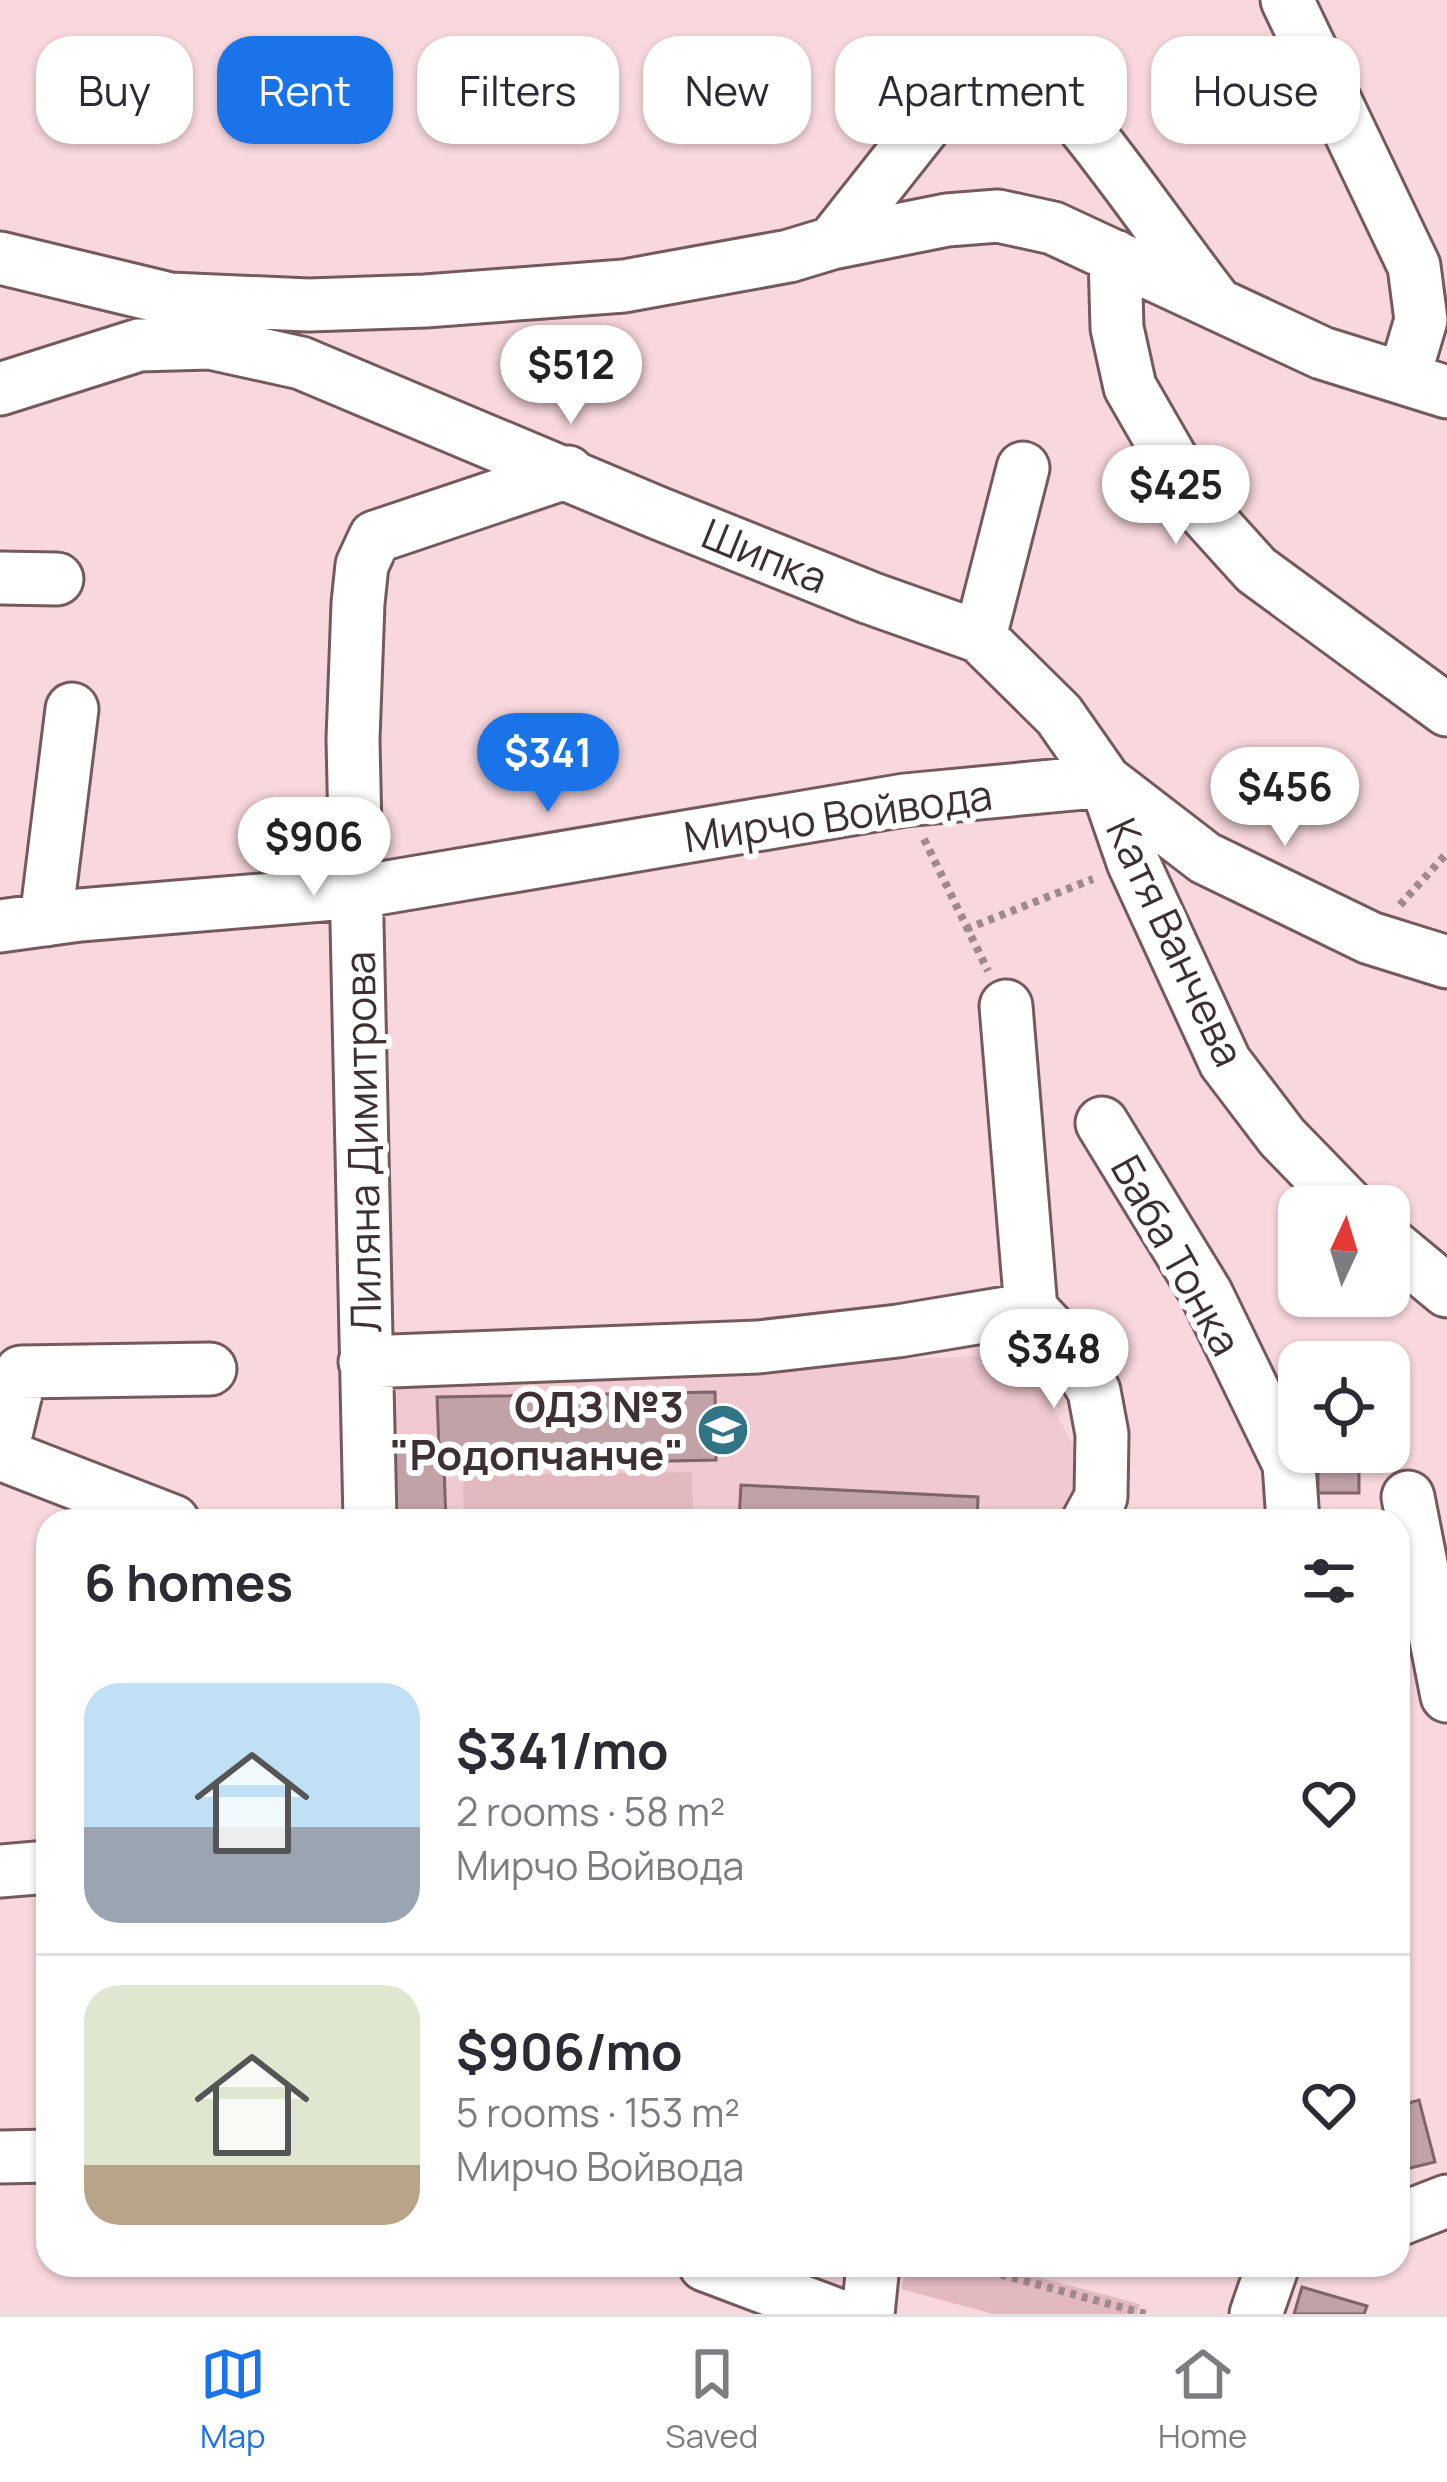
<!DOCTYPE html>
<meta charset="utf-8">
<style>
:root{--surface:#fff;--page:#f2f2f3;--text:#2b2b33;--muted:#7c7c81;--line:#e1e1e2;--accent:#1a73e8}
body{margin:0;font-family:Manrope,sans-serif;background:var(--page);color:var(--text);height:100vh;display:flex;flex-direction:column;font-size:45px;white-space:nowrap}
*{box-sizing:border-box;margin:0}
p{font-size:39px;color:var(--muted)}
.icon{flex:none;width:66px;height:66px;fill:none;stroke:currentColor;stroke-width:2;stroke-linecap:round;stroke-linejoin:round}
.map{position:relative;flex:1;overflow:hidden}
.sheet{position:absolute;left:36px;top:1509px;width:1374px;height:768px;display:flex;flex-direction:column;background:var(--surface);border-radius:36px;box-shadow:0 3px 9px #0004}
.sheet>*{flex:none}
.guide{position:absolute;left:36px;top:36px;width:1377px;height:108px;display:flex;gap:24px}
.needle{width:78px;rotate:4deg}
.buttons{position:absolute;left:1278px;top:1185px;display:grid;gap:24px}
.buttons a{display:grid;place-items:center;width:132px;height:132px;border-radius:24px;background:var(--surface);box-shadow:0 3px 9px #0004;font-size:60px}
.price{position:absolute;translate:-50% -102px;padding:0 27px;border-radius:42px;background:#fff;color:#222;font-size:39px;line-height:78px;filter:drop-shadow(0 3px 6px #0008)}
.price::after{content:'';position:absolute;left:50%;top:72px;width:36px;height:27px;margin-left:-18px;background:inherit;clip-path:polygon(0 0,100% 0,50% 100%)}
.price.active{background:var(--accent);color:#fff}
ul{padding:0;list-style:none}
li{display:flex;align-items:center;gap:36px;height:300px;padding:0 48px}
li+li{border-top:3px solid var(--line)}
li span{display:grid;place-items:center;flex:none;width:336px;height:240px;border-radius:36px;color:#555}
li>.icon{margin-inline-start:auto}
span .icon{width:144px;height:144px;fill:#fffc;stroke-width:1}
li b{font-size:51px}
h2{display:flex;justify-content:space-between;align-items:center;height:144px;padding:0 48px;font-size:51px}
.pill{padding:0 42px;border-radius:36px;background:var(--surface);box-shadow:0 3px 9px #0004;font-size:42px;line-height:108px}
.pill.active{background:var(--accent);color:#fff}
.menu{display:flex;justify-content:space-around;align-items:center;height:168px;border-top:3px solid var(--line);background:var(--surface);font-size:33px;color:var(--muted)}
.menu a{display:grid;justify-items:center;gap:6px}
.menu .active{color:var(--accent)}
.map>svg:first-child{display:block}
.built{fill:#f1c9d0}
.green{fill:#e3b9c0}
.building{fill:#c0a2a7;stroke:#7f6468;stroke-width:3}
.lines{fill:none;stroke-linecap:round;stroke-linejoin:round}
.minor-casing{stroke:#745a5e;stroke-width:57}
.path{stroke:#a0898d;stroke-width:8;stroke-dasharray:6 6;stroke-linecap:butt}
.minor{stroke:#fff;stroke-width:51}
.labels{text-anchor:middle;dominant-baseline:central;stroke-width:12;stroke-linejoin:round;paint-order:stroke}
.street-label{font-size:42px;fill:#3c3032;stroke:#fff}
.poi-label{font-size:42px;font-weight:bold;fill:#3c3032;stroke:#fff;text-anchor:end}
</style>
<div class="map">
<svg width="1447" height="2314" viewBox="0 0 1447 2314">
<rect width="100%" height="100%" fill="#f8d8dd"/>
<path class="built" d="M977 1356 1046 1393 1084 1468 1059 1521H382L381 1384Z"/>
<path class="green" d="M692 1472 693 1521H464L463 1475Z
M907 2265H992L1140 2304 1137 2314H993L901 2289Z"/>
<path class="building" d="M715 1392 716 1460 444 1466 446 1521H396L394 1448 439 1447 437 1397Z
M1318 1452H1359V1493H1318Z
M741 1485 978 1497 977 1521H739Z
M1419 2100 1435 2162 1398 2171V2106Z
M1302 2287 1367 2306 1364 2314H1294Z"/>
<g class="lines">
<g class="minor-casing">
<path id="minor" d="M1287 0 1414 266 1421 320 1404 377
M832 243 961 80C984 67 1007 60 1032 73 1054 84 1069 108 1084 127 1129 183 1170 243 1214 300
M1115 256 1117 328 1130 387 1199 507 1256 570 1447 710
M0 258 170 299 309 305 425 301 624 286 789 256 832 243 947 220 998 216 1053 228 1322 353 1447 392
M0 389 139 345 210 343 301 363 658 513 870 598 980 637 1059 715 1105 781 1205 858 1370 938 1447 962
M0 578 57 579
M980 637 1023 468
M1105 781 1133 862 1225 1062 1282 1137 1349 1206
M46 920 72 709
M0 926 80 915 358 892 905 800 1105 781
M1006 1006 1031 1309 1072 1353 1094 1391 1102 1434 1101 1497 1088 1521
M1102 1123 1206 1293 1289 1464 1293 1521
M1389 1243 1447 1291
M365 1362 758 1347 898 1331 1031 1309
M0 1454 173 1521
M1 1455 21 1372 210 1369
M1408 1497 1447 1696
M370 1521 353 739 358 603 362 565 375 537 568 472
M0 1871 48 1867
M0 2157 48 2156
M1398 2220 1447 2201
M705 2265 835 2314
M868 2314 873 2265
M1256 2314 1273 2265"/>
</g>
<path class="path" d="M924 839 988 971
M1400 905 1447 853
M966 929 1093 879
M966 2265 1146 2314"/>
<use href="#minor" class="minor"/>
</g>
<defs>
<g id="school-disc" transform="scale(2.7)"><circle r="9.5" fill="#317485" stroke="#fff"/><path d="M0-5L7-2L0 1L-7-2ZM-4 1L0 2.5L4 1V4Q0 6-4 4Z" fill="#fff"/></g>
</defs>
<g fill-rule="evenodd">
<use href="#school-disc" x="723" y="1430"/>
</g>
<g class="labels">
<g class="street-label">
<text transform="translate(765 555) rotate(22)">Шипка</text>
<text transform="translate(838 815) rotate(-8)">Мирчо Войвода</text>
<text transform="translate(1176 942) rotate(65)">Катя Ванчева</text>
<text transform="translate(362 1142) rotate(-91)">Лиляна Димитрова</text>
<text transform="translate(1177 1255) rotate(61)">Баба Тонка</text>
</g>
<g class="poi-label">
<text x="684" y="1406">ОДЗ №3<tspan x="684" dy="48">"Родопчанче"</tspan></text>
</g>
</g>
</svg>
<div class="buttons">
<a><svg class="needle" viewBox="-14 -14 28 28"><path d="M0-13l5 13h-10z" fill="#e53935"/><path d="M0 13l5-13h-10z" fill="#7c7c81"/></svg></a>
<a><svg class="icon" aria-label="locate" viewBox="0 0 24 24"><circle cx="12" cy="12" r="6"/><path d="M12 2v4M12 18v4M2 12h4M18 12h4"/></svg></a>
</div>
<b class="price" style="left:571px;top:427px">$512</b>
<b class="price" style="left:1176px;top:547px">$425</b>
<b class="price active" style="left:548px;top:815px">$341</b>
<b class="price" style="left:1285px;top:849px">$456</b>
<b class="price" style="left:314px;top:899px">$906</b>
<b class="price" style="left:1054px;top:1411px">$348</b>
<div class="guide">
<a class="pill">Buy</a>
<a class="pill active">Rent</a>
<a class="pill">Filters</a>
<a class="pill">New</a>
<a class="pill">Apartment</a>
<a class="pill">House</a>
</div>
<section class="sheet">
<h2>6 homes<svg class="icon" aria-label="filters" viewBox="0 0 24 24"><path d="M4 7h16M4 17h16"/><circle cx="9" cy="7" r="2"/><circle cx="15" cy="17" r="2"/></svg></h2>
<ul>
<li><span style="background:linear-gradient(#bfe0f5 60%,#9aa5b1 0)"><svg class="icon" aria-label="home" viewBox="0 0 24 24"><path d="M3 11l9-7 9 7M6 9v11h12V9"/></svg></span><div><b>$341/mo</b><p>2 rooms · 58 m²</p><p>Мирчо Войвода</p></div><svg class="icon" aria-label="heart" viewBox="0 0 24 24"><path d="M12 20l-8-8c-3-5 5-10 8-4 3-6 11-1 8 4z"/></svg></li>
<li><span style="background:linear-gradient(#dfe7d0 75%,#b9a48a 0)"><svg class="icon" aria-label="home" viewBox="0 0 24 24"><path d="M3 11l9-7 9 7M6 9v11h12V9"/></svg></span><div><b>$906/mo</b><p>5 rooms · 153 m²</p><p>Мирчо Войвода</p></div><svg class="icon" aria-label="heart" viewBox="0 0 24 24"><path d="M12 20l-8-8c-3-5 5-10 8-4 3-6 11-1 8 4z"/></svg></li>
</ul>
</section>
</div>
<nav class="menu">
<a class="active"><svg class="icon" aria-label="map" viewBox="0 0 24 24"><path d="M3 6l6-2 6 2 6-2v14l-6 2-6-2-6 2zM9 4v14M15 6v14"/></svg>Map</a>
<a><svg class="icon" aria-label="saved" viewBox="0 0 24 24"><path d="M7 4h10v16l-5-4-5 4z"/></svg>Saved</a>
<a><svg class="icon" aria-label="home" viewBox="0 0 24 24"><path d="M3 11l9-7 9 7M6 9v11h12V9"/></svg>Home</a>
</nav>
